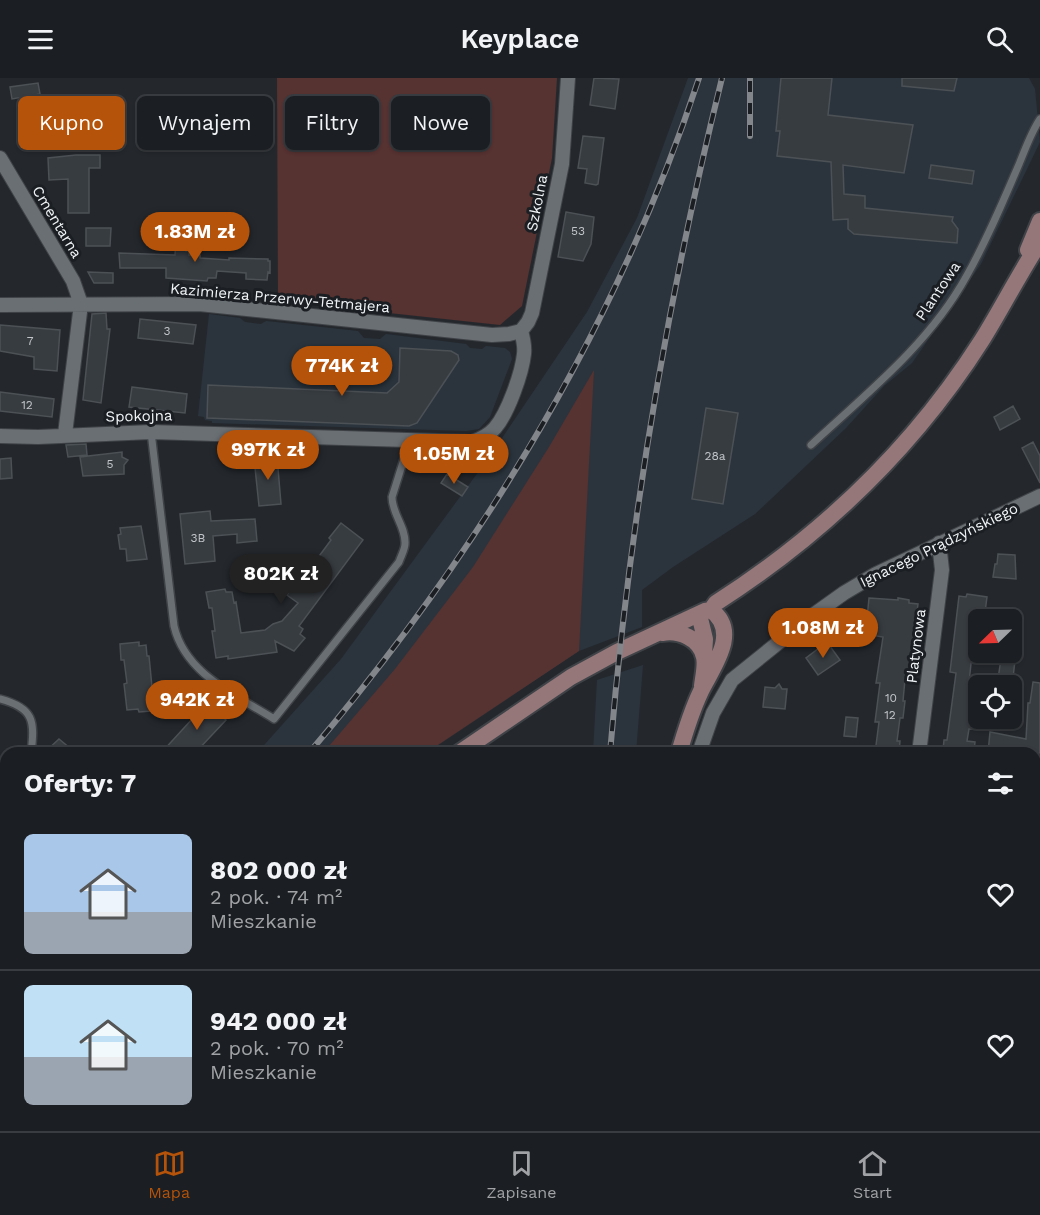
<!DOCTYPE html>
<html lang="pl">
<meta charset="utf-8">
<style>
:root{--surface:#1b1e22;--page:#24272a;--text:#f1f3f6;--muted:#a0a2a5;--line:#393c40;--accent:#b45309}
body{margin:0;font-family:"Work Sans",sans-serif;background:var(--page);color:var(--text);height:100vh;display:flex;flex-direction:column;font-size:22px;white-space:nowrap}
*{box-sizing:border-box;margin:0}
p{font-size:20px;color:var(--muted)}
.icon{flex:none;width:33px;height:33px;fill:none;stroke:currentColor;stroke-width:2;stroke-linecap:round;stroke-linejoin:round}
.map{position:relative;flex:1;overflow:hidden}
.drawer{position:absolute;left:0px;top:669px;width:1041px;height:384px;display:flex;flex-direction:column;background:var(--surface);border-radius:18px 18px 0 0;box-shadow:0 2px 4px #0004,0 0 0 2px var(--line)}
.drawer>*{flex:none}
.banner{position:absolute;left:18px;top:18px;width:600px;height:54px;display:flex;gap:12px}
.needle{width:39px;rotate:247deg}
.tools{position:absolute;left:968px;top:531px;display:grid;gap:12px}
.tools a{display:grid;place-items:center;width:54px;height:54px;border-radius:9px;background:var(--surface);box-shadow:0 2px 4px #0004,0 0 0 2px var(--line);font-size:30px}
.price{position:absolute;translate:-50% -51px;padding:0 14px;border-radius:21px;background:var(--accent);color:#fff;font-size:20px;line-height:39px;filter:drop-shadow(0 2px 3px #0008)}
.price::after{content:'';position:absolute;left:50%;top:36px;width:18px;height:14px;margin-left:-9px;background:inherit;clip-path:polygon(0 0,100% 0,50% 100%)}
.price.selected{background:#222;color:#fff}
ul{padding:0;list-style:none}
li{display:flex;align-items:center;gap:18px;height:150px;padding:0 24px}
li+li{border-top:2px solid var(--line)}
li span{display:grid;place-items:center;flex:none;width:168px;height:120px;border-radius:9px;color:#555}
li>.icon{margin-inline-start:auto}
span .icon{width:72px;height:72px;fill:#fffc;stroke-width:1}
li b{font-size:26px}
h2{display:flex;justify-content:space-between;align-items:center;height:72px;padding:0 24px;font-size:26px}
.tag{padding:0 21px;border-radius:9px;background:var(--surface);box-shadow:0 2px 4px #0004,0 0 0 2px var(--line);font-size:21px;line-height:54px}
.tag.selected{background:var(--accent);color:#fff}
header{display:flex;justify-content:space-between;align-items:center;height:78px;padding:0 24px;background:var(--surface);font-size:27px;font-weight:600}
.tab-bar{display:flex;justify-content:space-around;align-items:center;height:84px;border-top:2px solid var(--line);background:var(--surface);font-size:16px;color:var(--muted)}
.tab-bar a{display:grid;justify-items:center;gap:3px}
.tab-bar .selected{color:var(--accent)}
.map>svg:first-child{display:block}
.built{fill:#2b343d}
.green{fill:#563231}
.building{fill:#373c41;stroke:#4c5156;stroke-width:1.5}
.lines{fill:none;stroke-linecap:round;stroke-linejoin:round}
.service-casing{stroke:#3f4347;stroke-width:10}
.minor-casing{stroke:#3f4347;stroke-width:16}
.tertiary-casing{stroke:#3f4347;stroke-width:20}
.secondary-casing{stroke:#3f4347;stroke-width:20}
.service{stroke:#6a6f74;stroke-width:7}
.minor{stroke:#6a6f74;stroke-width:14}
.tertiary{stroke:#6a6f74;stroke-width:16}
.secondary{stroke:#95777a;stroke-width:16}
.rail-casing{stroke:#83868a;stroke-width:6}
.rail{stroke:#1b1f23;stroke-width:4;stroke-dasharray:11;stroke-linecap:butt}
.labels{text-anchor:middle;dominant-baseline:central;stroke-width:6;stroke-linejoin:round;paint-order:stroke}
.number-label{font-size:12px;fill:#c2c6ca}
.street-label{font-size:15px;fill:#f1f4f7;stroke:#1b1f23}
</style>
<header><svg class="icon" aria-label="menu" viewBox="0 0 24 24"><path d="M4 6h16M4 12h16M4 18h16"/></svg>Keyplace<svg class="icon" aria-label="search" viewBox="0 0 24 24"><circle cx="10" cy="10" r="6"/><path d="M15 15l6 6"/></svg></header>
<div class="map">
<svg width="1040" height="1053" viewBox="0 0 1040 1053">
<rect width="100%" height="100%" fill="#24282d"/>
<path class="built" d="M688 0H1029L1035 11 1040 64 981 186 912 285 884 308 846 350 755 436 673 489 642 512V549L579 573 426 675H257L341 581 490 378 587 234 637 140Z
M209 236 240 240 245 244 261 246 266 243 358 253 364 260 380 261 386 256 466 266 470 270 482 271 486 268 505 270 510 274 512 281 490 339 479 351 466 353 212 345V343L205 342 204 339 198 338Z
M643 587 636 675H593L597 602Z
M6 927V987L0 992V932Z"/>
<path class="green" d="M277 0H557L552 80 522 228 500 247 278 223Z
M594 292 579 573 426 675H323L395 591 473 489 549 369Z"/>
<path class="building" d="M594 0 619 1 615 31 590 27Z
M781 0H832L828 37 913 47 904 95 843 87 844 116 865 118V130L953 139 952 143 958 151 957 165 854 156 848 151V141L833 142 831 84 777 78 780 53H776Z
M902 0H957L954 13 902 8Z
M38 5 40 16 12 21 10 9Z
M583 58 604 60 598 106 596 107 585 105 587 91 578 90Z
M76 77H100V90H89V135H68V101L49 102 48 80Z
M931 87 974 93 972 106 929 100Z
M566 134 594 139 591 166 583 183 558 179Z
M177 145H187L186 173H189V177H200V180L229 182V180L268 181V183H270V195L268 194 267 202 246 201V195L217 193 216 200H208L207 203 166 200V190H120L119 175 175 177Z
M86 150H111L110 168H86Z
M88 194 113 195V205H94Z
M106 235 107 251H110L101 325 83 322 92 236Z
M140 241 196 247 193 266 138 260Z
M0 247 60 252 57 293 34 291V279L0 273Z
M400 270 451 273 458 277 459 282 417 345 409 348 207 340 208 307 387 315 399 304Z
M132 309 187 316 185 335 129 329Z
M0 314 54 321 52 339 0 333Z
M1013 328 1020 341 1000 352 994 339Z
M706 330 738 335 723 426 692 421Z
M1033 364 1040 378V405L1022 370Z
M86 366 87 377 68 379 66 367Z
M122 374V379L128 382 124 387V396L83 398 80 379Z
M277 378 281 426 259 428 254 380Z
M11 380 12 400 0 401V381Z
M447 396 468 409 462 418 441 405Z
M210 433 211 443 255 441 257 463 237 465V456L213 458 215 483 185 486 180 436Z
M341 445 363 462 299 548 303 551 300 556 305 560 294 573 275 563 277 574 228 581V578L216 580 212 553H215L212 530H209L206 514 225 511 226 514H232L234 525 236 524 241 555 265 552 273 546 282 543 298 525 287 517 298 502 300 504 331 462 329 460Z
M141 448 147 481 127 483 126 471H120L118 457 121 456 120 450Z
M998 476 1015 477 1016 501 993 499 995 486H997Z
M967 516 987 519 984 542H977L975 550 968 613 978 614 974 651H969L967 663 975 664 974 673 946 675V672H943L944 662H947L956 595 950 594 959 518 966 519Z
M869 520 898 522V520L909 522V525L918 526 908 602 905 601 903 623H905L903 640H900L897 663H900L899 675H875L879 644H875L880 605H876L883 559 853 554 855 539 867 541Z
M139 564V568L146 567 147 578H149L152 609 173 607 175 627 164 629V632L139 634 138 631 127 632 124 606 127 605 124 582H121L120 566Z
M827 564 840 582 818 597 806 580Z
M1002 574H1016L1012 608H997Z
M1033 604 1040 605V675H988L990 654 1026 661 1028 625H1030Z
M779 606 782 611H787L785 631 763 629 765 609 775 610Z
M205 623 226 642 195 675H161L194 639 192 637Z
M846 639 858 640 856 659 844 658Z
M59 661 76 675H44Z"/>
<g class="lines">
<g class="service-casing">
<path id="service" d="M151 354 174 548C185 596 236 617 274 641L399 484C401 478 405 471 405 466 406 449 392 436 392 419L410 362
M811 367C866 316 929 266 966 199 986 164 1001 128 1017 91 1024 75 1030 56 1040 41
M0 621C34 630 35 643 31 675
M0 725H6
M568 1053V1047"/>
</g>
<g class="minor-casing">
<path id="minor" d="M0 80 73 203 81 226 65 356
M0 227 199 226 492 257 509 256 521 253
M521 253 528 244 532 235 562 86 568 0
M0 358 38 359 151 354 472 364C481 361 489 357 495 350 508 335 522 295 524 276 525 268 523 260 521 253
M699 675 713 635 732 602 809 540 844 515 876 496 1040 418
M919 675 942 492 939 465
M1035 846 1040 847
M1035 921H1040
M497 1047 500 1053
M888 1047 939 1053"/>
</g>
<g class="tertiary-casing">
<path id="tertiary" d="M654 1053V1047"/>
</g>
<g class="secondary-casing">
<path id="secondary" d="M1028 172 1040 143
M711 532 716 525C822 457 914 369 982 262 1002 230 1019 196 1040 164
M699 536 705 561 704 577
M662 555C679 552 700 560 704 579 706 587 703 599 702 608
M459 675 571 599 617 574 705 533 711 532
M679 675C685 654 692 632 701 613 712 590 741 554 711 532
M1035 868H1040
M0 1034 6 1030"/>
</g>
<use href="#service" class="service"/>
<use href="#minor" class="minor"/>
<use href="#tertiary" class="tertiary"/>
<use href="#secondary" class="secondary"/>
<g class="rail-casing">
<path id="rail" d="M750 58V0
M309 675C478 476 617 249 699 0
M610 675C629 448 667 222 722 0
M0 970 6 966
M601 1047V1053"/>
</g>
<use href="#rail" class="rail"/>
</g>
<g class="labels">
<g class="number-label">
<text x="578" y="153">53</text>
<text x="167" y="253">3</text>
<text x="30" y="263">7</text>
<text x="27" y="327">12</text>
<text x="715" y="378">28a</text>
<text x="110" y="386">5</text>
<text x="198" y="460">3B</text>
<text x="891" y="620">10</text>
<text x="890" y="637">12</text>
</g>
<g class="street-label">
<text transform="translate(537 125) rotate(-79)">Szkolna</text>
<text transform="translate(57 144) rotate(59)">Cmentarna</text>
<text transform="translate(938 213) rotate(-56)">Plantowa</text>
<text transform="translate(280 220) rotate(5)">Kazimierza Przerwy-Tetmajera</text>
<text transform="translate(139 338) rotate(-1)">Spokojna</text>
<text transform="translate(939 467) rotate(-26)">Ignacego Prądzyńskiego</text>
<text transform="translate(916 568) rotate(-83)">Platynowa</text>
</g>
</g>
</svg>
<div class="tools">
<a><svg class="needle" viewBox="-14 -14 28 28"><path d="M0-13l5 13h-10z" fill="#e53935"/><path d="M0 13l5-13h-10z" fill="#a0a2a5"/></svg></a>
<a><svg class="icon" aria-label="locate" viewBox="0 0 24 24"><circle cx="12" cy="12" r="6"/><path d="M12 2v4M12 18v4M2 12h4M18 12h4"/></svg></a>
</div>
<b class="price" style="left:195px;top:185px">1.83M zł</b>
<b class="price" style="left:342px;top:319px">774K zł</b>
<b class="price" style="left:268px;top:403px">997K zł</b>
<b class="price" style="left:454px;top:407px">1.05M zł</b>
<b class="price selected" style="left:281px;top:527px">802K zł</b>
<b class="price" style="left:823px;top:581px">1.08M zł</b>
<b class="price" style="left:197px;top:653px">942K zł</b>
<div class="banner">
<a class="tag selected">Kupno</a>
<a class="tag">Wynajem</a>
<a class="tag">Filtry</a>
<a class="tag">Nowe</a>
</div>
<section class="drawer">
<h2>Oferty: 7<svg class="icon" aria-label="filters" viewBox="0 0 24 24"><path d="M4 7h16M4 17h16"/><circle cx="9" cy="7" r="2"/><circle cx="15" cy="17" r="2"/></svg></h2>
<ul>
<li><span style="background:linear-gradient(#a9c7e8 65%,#9aa5b1 0)"><svg class="icon" aria-label="home" viewBox="0 0 24 24"><path d="M3 11l9-7 9 7M6 9v11h12V9"/></svg></span><div><b>802 000 zł</b><p>2 pok. · 74 m²</p><p>Mieszkanie</p></div><svg class="icon" aria-label="heart" viewBox="0 0 24 24"><path d="M12 20l-8-8c-3-5 5-10 8-4 3-6 11-1 8 4z"/></svg></li>
<li><span style="background:linear-gradient(#bfe0f5 60%,#9aa5b1 0)"><svg class="icon" aria-label="home" viewBox="0 0 24 24"><path d="M3 11l9-7 9 7M6 9v11h12V9"/></svg></span><div><b>942 000 zł</b><p>2 pok. · 70 m²</p><p>Mieszkanie</p></div><svg class="icon" aria-label="heart" viewBox="0 0 24 24"><path d="M12 20l-8-8c-3-5 5-10 8-4 3-6 11-1 8 4z"/></svg></li>
</ul>
</section>
</div>
<nav class="tab-bar">
<a class="selected"><svg class="icon" aria-label="map" viewBox="0 0 24 24"><path d="M3 6l6-2 6 2 6-2v14l-6 2-6-2-6 2zM9 4v14M15 6v14"/></svg>Mapa</a>
<a><svg class="icon" aria-label="saved" viewBox="0 0 24 24"><path d="M7 4h10v16l-5-4-5 4z"/></svg>Zapisane</a>
<a><svg class="icon" aria-label="home" viewBox="0 0 24 24"><path d="M3 11l9-7 9 7M6 9v11h12V9"/></svg>Start</a>
</nav>
